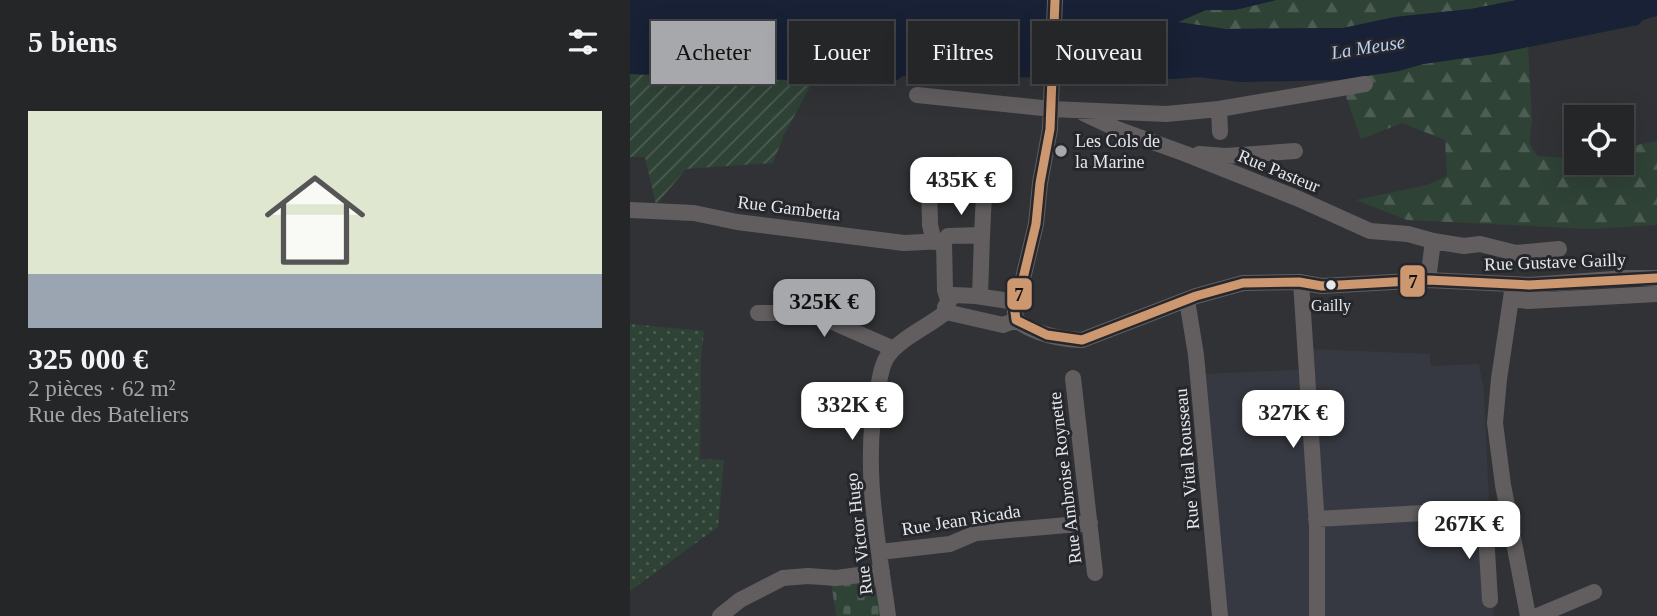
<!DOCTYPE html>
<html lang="fr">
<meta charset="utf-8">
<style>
:root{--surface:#252628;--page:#2d2e30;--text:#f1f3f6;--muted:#a3a5a8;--line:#424345;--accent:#a7a8ab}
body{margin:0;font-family:Georgia,serif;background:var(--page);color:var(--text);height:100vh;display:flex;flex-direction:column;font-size:26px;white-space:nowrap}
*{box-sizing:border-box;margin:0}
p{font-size:23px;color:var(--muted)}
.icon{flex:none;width:38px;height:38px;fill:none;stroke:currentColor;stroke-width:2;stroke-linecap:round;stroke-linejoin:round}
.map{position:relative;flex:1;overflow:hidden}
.details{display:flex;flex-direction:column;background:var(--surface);width:630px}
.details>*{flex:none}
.hud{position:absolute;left:21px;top:21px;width:665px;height:63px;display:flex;gap:14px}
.buttons{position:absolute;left:934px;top:105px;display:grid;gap:14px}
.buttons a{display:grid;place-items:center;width:70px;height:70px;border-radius:0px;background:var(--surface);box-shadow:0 7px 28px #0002,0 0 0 2px var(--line);font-size:35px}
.price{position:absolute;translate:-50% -60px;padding:0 16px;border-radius:14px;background:#fff;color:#222;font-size:23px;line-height:46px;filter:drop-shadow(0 2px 4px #0008)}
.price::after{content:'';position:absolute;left:50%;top:42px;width:21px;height:16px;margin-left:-10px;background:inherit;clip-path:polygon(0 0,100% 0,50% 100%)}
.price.on{background:var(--accent);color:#111}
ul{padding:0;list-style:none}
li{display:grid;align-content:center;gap:14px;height:371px;padding:0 28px}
li span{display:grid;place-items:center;height:217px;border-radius:0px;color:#555}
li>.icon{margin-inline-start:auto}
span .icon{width:126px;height:126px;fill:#fffc;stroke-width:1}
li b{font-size:30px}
h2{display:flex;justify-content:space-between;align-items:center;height:84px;padding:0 28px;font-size:30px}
.chip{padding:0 24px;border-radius:0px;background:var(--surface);box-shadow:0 7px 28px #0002,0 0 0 2px var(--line);font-size:24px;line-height:63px}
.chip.on{background:var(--accent);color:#111}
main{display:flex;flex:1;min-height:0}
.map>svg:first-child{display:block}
.built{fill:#373942}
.grass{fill:url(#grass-dots)}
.forest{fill:url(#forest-firs)}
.cemetery{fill:url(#cemetery-stones)}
.garden{fill:url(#garden-furrows)}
.water{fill:#182135}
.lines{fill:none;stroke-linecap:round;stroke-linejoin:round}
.minor{stroke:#625e60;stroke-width:16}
.bus-1-casing{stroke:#26272c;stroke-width:14}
.bus-1{stroke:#cd976f;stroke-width:9}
.poi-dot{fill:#a7a8ab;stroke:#26272c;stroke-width:2.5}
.bus-dot{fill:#e7e8eb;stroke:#26272c;stroke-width:2.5}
.labels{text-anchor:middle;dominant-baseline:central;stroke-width:6;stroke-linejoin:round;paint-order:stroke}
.bus-label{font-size:16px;fill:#e7e8eb;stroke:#26272c}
.poi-label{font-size:18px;fill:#e7e8eb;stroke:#26272c;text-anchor:start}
.street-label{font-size:18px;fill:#e7e8eb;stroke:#26272c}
.water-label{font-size:19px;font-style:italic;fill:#bccff7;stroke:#26272c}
.line-badge{stroke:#26272c;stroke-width:2.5}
.pale-badge-label{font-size:19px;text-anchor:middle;font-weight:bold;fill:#111}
</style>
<main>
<section class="details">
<h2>5 biens<svg class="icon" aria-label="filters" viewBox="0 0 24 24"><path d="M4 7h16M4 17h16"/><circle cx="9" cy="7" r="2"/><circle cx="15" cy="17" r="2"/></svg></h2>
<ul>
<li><span style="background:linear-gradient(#dfe7d0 75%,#9aa5b1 0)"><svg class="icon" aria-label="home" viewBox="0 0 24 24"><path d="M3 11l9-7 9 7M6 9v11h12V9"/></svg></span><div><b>325 000 €</b><p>2 pièces · 62 m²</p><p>Rue des Bateliers</p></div></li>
</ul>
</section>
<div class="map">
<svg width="1027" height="616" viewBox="0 0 1027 616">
<defs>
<pattern id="grass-dots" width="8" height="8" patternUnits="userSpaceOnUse" patternTransform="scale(1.75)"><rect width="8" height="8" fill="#2f4236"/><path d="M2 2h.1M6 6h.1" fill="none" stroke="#4d5d53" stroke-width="1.8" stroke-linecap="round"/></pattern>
<pattern id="forest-firs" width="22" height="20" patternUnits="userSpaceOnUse" patternTransform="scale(1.75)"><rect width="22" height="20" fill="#2f4236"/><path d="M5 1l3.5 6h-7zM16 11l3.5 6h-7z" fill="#4d5d53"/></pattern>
<pattern id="cemetery-stones" width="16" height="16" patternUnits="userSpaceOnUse" patternTransform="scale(1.75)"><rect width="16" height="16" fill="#2f4236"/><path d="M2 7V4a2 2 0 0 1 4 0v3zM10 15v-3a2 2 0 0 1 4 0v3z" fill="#4d5d53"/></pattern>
<pattern id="garden-furrows" width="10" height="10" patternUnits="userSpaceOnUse" patternTransform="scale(1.75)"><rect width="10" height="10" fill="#2f4236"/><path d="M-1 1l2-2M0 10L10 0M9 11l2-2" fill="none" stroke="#4d5d53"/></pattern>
</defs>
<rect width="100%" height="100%" fill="#313235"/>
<path class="built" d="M680 349 800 354 801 366 849 364 854 390 864 616H598L574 374 680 369Z"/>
<path class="grass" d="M0 324 74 331 71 358 70 459 94 460 88 527 0 591Z"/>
<path class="forest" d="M646 0H887L841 9 764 17 713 28 595 29 547 22 576 10H605Z
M898 46 902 120 899 142 907 156 936 158 947 156V163H992V148L1027 141V225L960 229 777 220 726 200 797 185 817 176 815 140 772 123 731 139 710 80 769 71 793 64 864 54Z"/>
<path class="cemetery" d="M246 576 251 616H206L201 581Z"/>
<path class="garden" d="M0 74 183 81 154 135 143 163 56 169 26 205 15 157H0Z"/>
<path class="water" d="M0 0H646L605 10H576L548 22 595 29 713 28 765 17 841 9 887 0H1027V16L1013 20 1008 25 864 54 793 64 769 71 710 80 610 82 568 77 545 79 279 76H273L261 84 0 74Z"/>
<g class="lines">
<path class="minor" d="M425 0 420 129 410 183 406 224 385 312 386 320C405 334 428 339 452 340L566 296 613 283 669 282 692 286 798 280 899 285 997 278H1027
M287 95 422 109 536 114 589 109 735 84
M589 109 590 132
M453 113 487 129 556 154 669 199 740 231 778 234 803 241 798 280
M569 154 596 156 665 151
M0 210 64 213 107 222 274 243 314 241
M803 241 834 246 850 244 886 253 929 249
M304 242 300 225 299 180C312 161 339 161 355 174L352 235
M671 282 687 526V616
M883 285 869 379 865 423 873 485 898 616
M881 299 898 301 1027 294
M318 300 315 290 314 241 318 236 352 235 350 296
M557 300 566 355 590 616
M315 307 323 295 346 296 386 302
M316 312 373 325 386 320
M128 313H154L191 317 264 349
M443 378 465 573
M686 519 847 510 855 518 860 600
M250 552 320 544 346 533 460 523
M90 616 110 600 153 578 178 576 206 578 252 572
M258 616C248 541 231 462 248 388 250 378 251 366 257 357 270 338 298 327 316 312
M907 616 964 592"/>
<g class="bus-1-casing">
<path id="bus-1" d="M425 0 420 129 410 183 406 224 385 312 386 320 417 335 452 340 566 296 613 283 669 282 692 286 798 280 899 285 1027 278"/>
</g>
<use href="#bus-1" class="bus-1"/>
</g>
<circle class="poi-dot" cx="431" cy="151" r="7"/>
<circle class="bus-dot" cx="701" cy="285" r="6"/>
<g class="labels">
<g class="bus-label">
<text x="701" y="305">Gailly</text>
</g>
<g class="poi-label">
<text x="445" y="141">Les Cols de<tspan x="445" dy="21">la Marine</tspan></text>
</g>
<g class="street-label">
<text transform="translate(649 171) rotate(22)">Rue Pasteur</text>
<text transform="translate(159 208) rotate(7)">Rue Gambetta</text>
<text transform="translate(925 262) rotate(-2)">Rue Gustave Gailly</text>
<text transform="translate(557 459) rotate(-95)">Rue Vital Rousseau</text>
<text transform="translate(435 478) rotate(-97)">Rue Ambroise Roynette</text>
<text transform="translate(331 520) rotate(-9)">Rue Jean Ricada</text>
<text transform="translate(229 534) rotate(-97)">Rue Victor Hugo</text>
</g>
<g class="water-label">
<text transform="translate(738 47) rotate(-9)">La Meuse</text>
</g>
</g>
<g class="line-badge">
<rect x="769" y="264" width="27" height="34" rx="7" fill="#cd976f"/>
<rect x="376" y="277" width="27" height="34" rx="7" fill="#cd976f"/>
</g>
<g class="pale-badge-label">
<text x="783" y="288">7</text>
<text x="389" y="301">7</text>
</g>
</svg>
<div class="buttons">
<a><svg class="icon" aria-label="locate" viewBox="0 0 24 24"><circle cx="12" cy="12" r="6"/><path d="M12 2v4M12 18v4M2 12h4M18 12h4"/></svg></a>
</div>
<b class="price" style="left:331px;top:217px">435K €</b>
<b class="price on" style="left:194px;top:339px">325K €</b>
<b class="price" style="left:222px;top:442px">332K €</b>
<b class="price" style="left:663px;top:450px">327K €</b>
<b class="price" style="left:839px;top:561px">267K €</b>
<div class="hud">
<a class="chip on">Acheter</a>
<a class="chip">Louer</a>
<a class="chip">Filtres</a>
<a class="chip">Nouveau</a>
</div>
</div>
</main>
